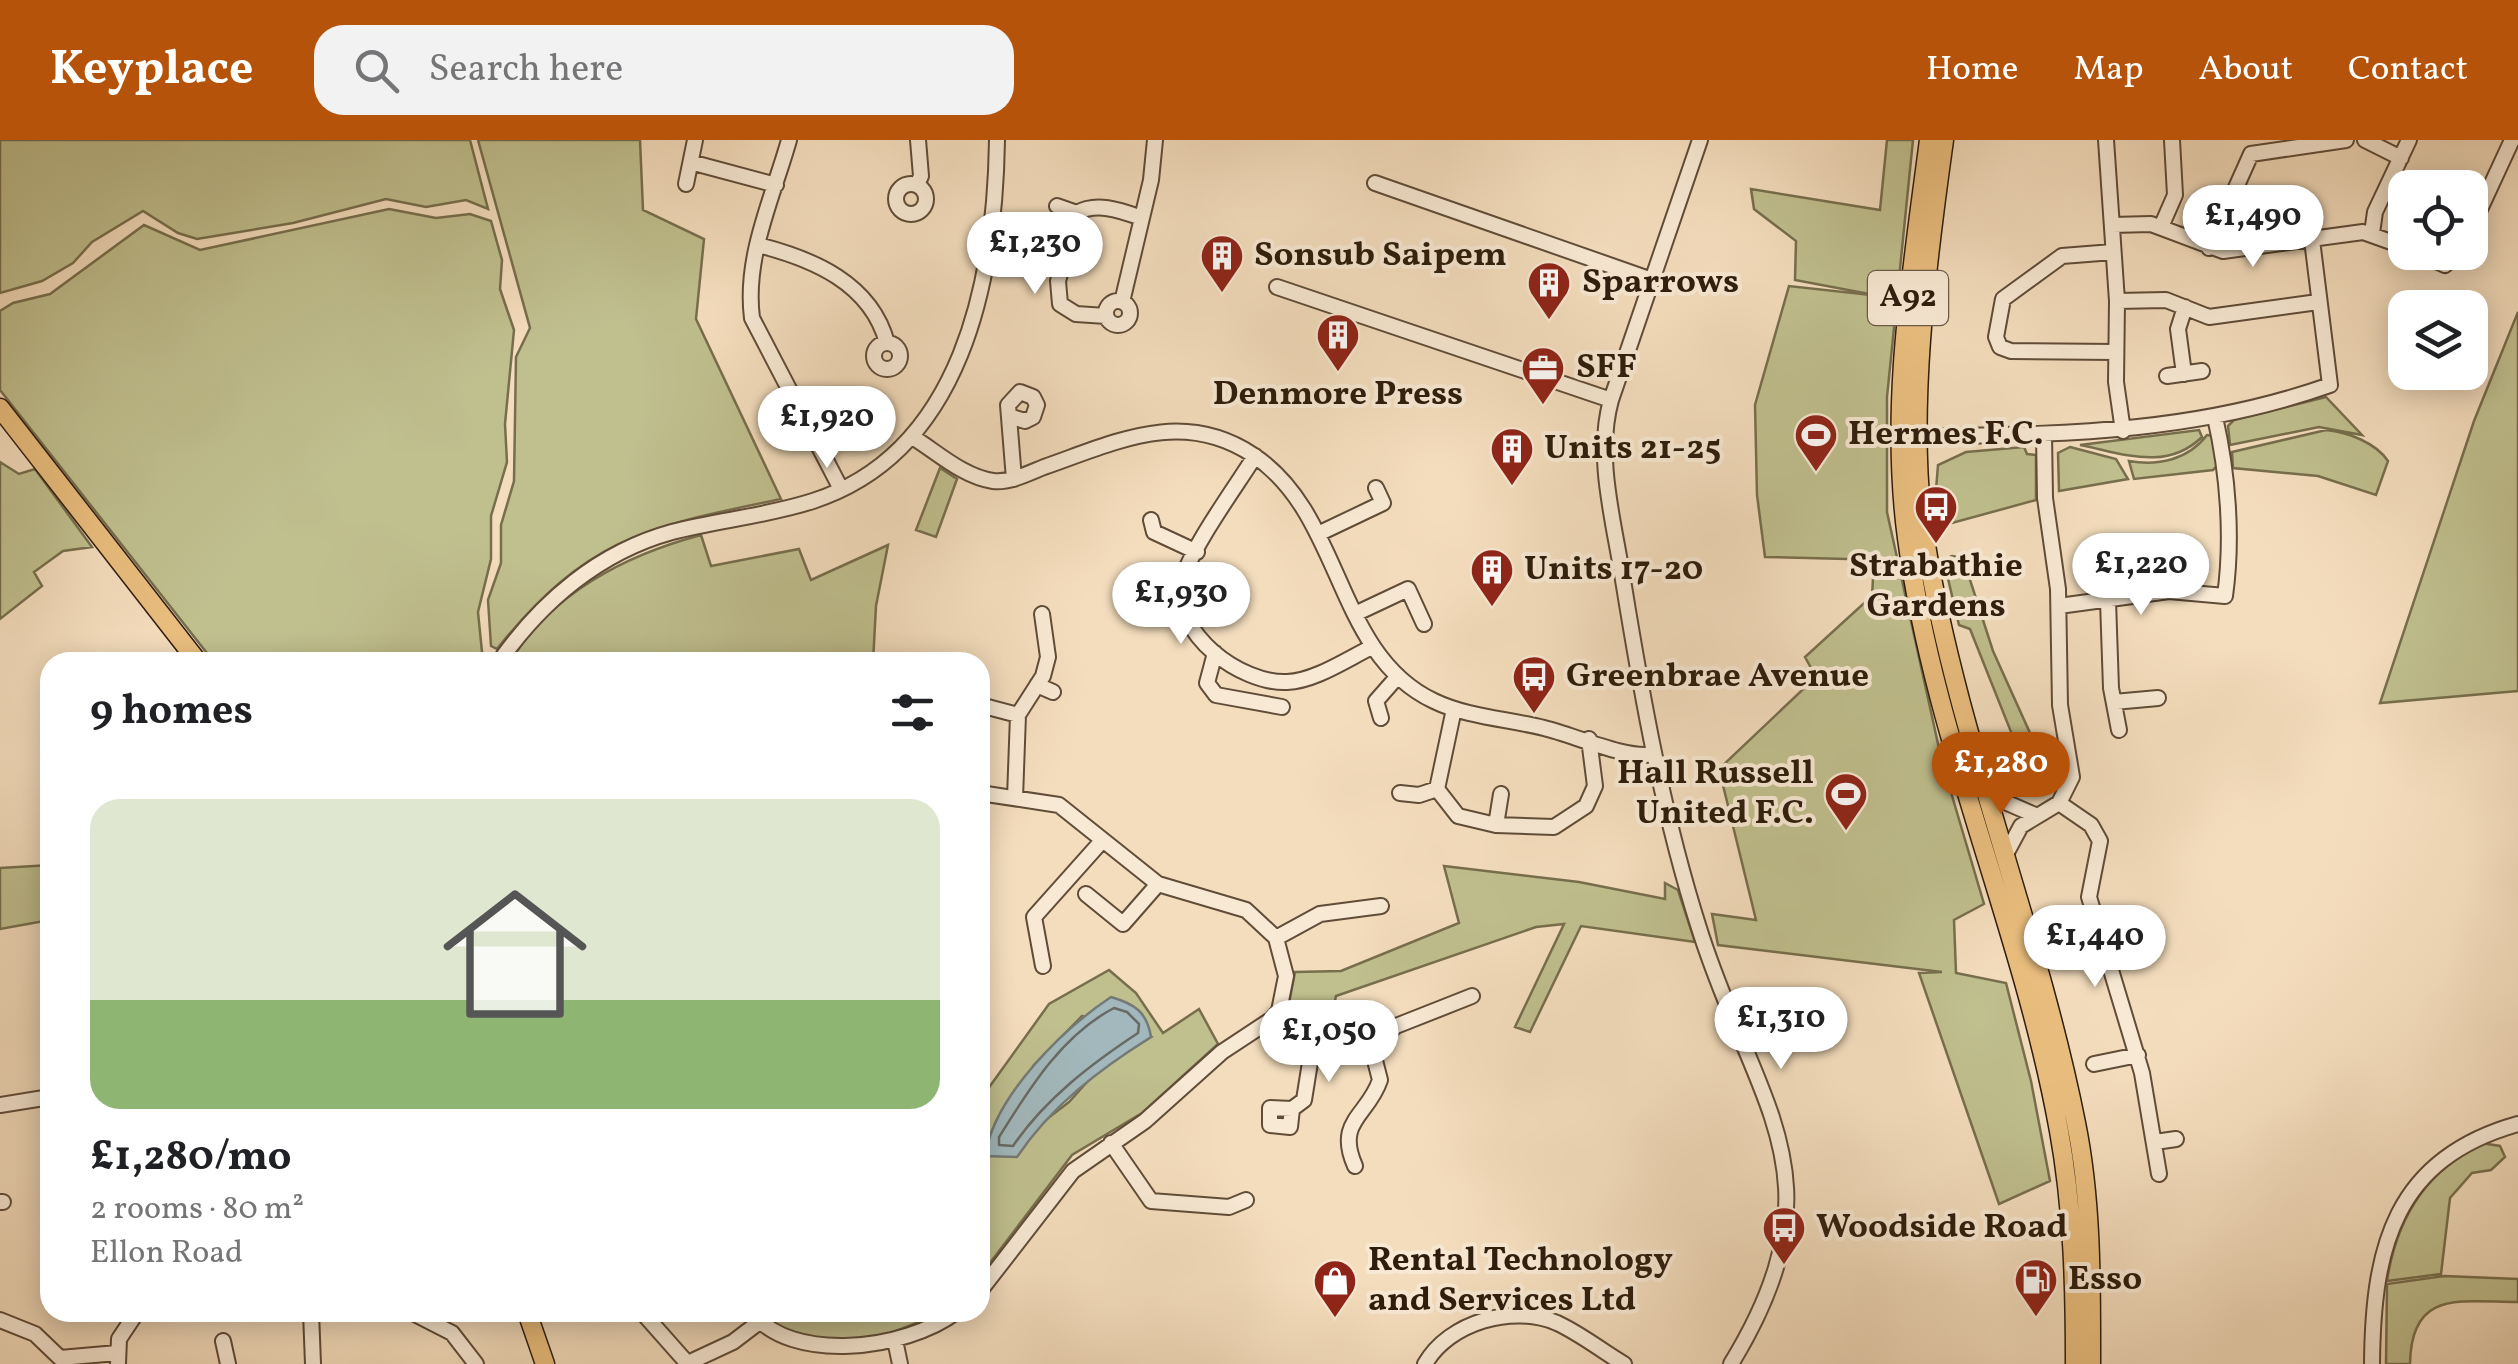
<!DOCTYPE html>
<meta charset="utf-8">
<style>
:root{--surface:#fff;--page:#f2f2f2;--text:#202124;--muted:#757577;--line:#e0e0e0;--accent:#b45309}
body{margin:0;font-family:Vollkorn,serif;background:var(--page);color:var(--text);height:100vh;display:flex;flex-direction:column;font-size:38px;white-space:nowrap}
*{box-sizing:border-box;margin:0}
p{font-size:32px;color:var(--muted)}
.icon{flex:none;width:55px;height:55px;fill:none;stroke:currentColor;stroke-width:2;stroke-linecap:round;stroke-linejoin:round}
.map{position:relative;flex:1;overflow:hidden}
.side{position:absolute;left:40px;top:512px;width:950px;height:670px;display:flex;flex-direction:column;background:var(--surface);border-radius:30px;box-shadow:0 5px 25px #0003}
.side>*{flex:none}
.tools{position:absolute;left:2388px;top:30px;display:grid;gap:20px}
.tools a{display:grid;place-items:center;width:100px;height:100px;border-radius:20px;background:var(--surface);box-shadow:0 5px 25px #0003;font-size:50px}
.price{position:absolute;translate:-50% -85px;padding:0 22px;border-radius:35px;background:#fff;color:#222;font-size:32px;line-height:65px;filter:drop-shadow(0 2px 5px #0008)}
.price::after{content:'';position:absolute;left:50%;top:60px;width:30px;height:22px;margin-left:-15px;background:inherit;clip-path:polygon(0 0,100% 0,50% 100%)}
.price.active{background:var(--accent);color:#fff}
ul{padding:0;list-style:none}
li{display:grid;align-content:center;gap:20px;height:530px;padding:0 50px}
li+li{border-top:2px solid var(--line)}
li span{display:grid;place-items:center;height:310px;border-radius:30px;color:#555}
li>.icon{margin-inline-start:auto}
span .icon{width:180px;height:180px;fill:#fffc;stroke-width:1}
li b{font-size:42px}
h2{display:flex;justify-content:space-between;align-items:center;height:120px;padding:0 50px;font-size:42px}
header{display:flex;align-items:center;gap:60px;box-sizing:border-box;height:140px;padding:0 50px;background:var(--accent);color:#fff}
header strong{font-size:48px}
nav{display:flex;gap:55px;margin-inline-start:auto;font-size:35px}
.search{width:700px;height:90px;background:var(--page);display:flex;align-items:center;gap:25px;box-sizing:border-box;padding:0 35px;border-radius:30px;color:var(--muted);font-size:38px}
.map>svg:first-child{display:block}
.green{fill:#c0bf8e;stroke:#776e4d;stroke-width:2.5;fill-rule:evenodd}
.water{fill:#a2b8bc;stroke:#747a76;stroke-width:2.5}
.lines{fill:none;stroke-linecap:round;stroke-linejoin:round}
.shore{stroke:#686a64;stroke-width:2.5}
.minor-casing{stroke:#604c38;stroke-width:18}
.major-casing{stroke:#2e1c0c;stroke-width:21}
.minor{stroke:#f8e9d4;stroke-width:14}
.major{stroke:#eabe7e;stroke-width:18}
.labels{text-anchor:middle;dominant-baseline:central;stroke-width:8;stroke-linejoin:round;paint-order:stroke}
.shield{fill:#f8e9d4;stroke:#6b5a48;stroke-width:2.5}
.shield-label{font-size:32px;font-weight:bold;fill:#2e1c0c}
.poi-label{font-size:35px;font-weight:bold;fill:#2e1c0c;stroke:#f8e9d4;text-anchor:start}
</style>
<header>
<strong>Keyplace</strong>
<div class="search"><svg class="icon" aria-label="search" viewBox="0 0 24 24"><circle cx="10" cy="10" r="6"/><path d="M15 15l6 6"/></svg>Search here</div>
<nav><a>Home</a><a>Map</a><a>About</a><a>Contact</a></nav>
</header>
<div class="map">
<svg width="2518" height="1224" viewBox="0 0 2518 1224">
<rect width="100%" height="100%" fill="#f4ddbd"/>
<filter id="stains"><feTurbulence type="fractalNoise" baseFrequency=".002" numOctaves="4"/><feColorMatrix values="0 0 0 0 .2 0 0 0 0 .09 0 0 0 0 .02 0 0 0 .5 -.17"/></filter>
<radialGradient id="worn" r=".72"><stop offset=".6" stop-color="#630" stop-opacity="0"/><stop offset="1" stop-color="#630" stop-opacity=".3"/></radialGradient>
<path class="green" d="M0 0H470L488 69 466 60 426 67 386 59 293 83 197 99 178 93 143 71 92 102 73 123 42 141 0 153Z
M478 0H640L643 70 704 99 696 179 781 359C646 387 587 397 497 509L491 506 488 460 501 423V385L514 341 516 217 530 188Z
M1887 0H1913L1887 257V372L1942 622 1984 764 1954 780 1956 833 2006 843 2031 941 2050 1041 1999 1064 1919 833 1942 832 1718 805 1712 774 1756 780 1719 629 1816 537 1805 517 1872 456 1874 421 1886 420 1765 417 1757 355 1755 265 1789 146 1880 156 1795 140 1796 101 1754 69 1751 49 1880 70Z
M389 69 436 78 470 74 491 81 502 120 500 149 514 190 505 284 507 322 491 376V419L478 472 482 512 478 522H214L0 250V171L13 163 50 154 144 85 200 110Z
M2518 172V551L2380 563 2474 281Z
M2326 257 2362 295 2319 287 2230 305 2228 286 2234 280Z
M2199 290 2202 297C2166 332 2122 313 2080 305Z
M2326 290C2348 292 2376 303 2388 321L2376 355 2318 336 2233 328 2232 312Z
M2207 295 2213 296 2217 326 2213 330 2134 339 2129 321C2158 326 2188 320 2207 295Z
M2024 307 2027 314 2036 315V360L1941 386 1935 362 1938 325 1966 312Z
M2070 307 2116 319 2128 339 2059 351 2058 313Z
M0 322 19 334 35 329 92 407 63 411 34 432 42 446 0 479Z
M940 328 957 339 936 397 916 390Z
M701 395 711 426 799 409 811 440 888 405 876 466 873 522H510C551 453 626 415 701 395Z
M1952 416 1963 418 1993 511 2039 613 2036 626 2021 617 1970 489 1959 485 1945 426V419Z
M50 725V780L0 789V728Z
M1444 726 1579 742 1665 759V743L1678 750 1695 802 1581 786 1530 892 1515 887 1564 784 1536 787 1336 856 1330 884 1289 863 1295 832 1341 831 1459 783Z
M1109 830 1136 853 1163 893 1199 869 1218 904 1142 973 1072 1015 980 1136V960L1049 864ZM1082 876 1151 897 1096 932 1069 962 1039 985 1033 926Z
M2481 1003 2500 1006 2505 1017 2491 1030 2472 1033 2450 1058 2441 1134 2387 1141C2396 1081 2425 1032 2481 1003Z
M2444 1136 2518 1139V1162C2460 1162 2411 1149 2410 1224H2386L2387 1144Z
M764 1173H941L869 1202 813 1204 765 1180Z"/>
<path class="water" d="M1111 857C1135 864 1147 872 1151 897 1100 929 1051 966 1017 1017L985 1016C994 956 1063 889 1111 857Z"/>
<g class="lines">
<path class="shore" d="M1114 868 1127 872 1139 884 1138 893C1091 924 1045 959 1013 1006L999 1005V997C1029 949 1062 895 1114 868Z"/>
<g class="minor-casing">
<path id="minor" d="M789 0C773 57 744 117 752 178L841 349
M1700 0 1611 260C1595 318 1614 381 1623 440 1642 557 1663 675 1699 788 1755 967 1846 1035 1731 1224
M2106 0 2117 161 2116 242 2123 291
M2365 0 2401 18
M694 23 776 45
M1375 43 1652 140
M686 44 695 0
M896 59a15 15 0 1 1 30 0a15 15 0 1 1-30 0Z
M917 45 921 36 918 0
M1057 66 1077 73C1096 62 1119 70 1139 77
M1077 73 1058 141 1060 164 1076 174 1106 176
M2112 85 2151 84 2223 111 2363 92 2405 107
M2161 87 2175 55 2172 0
M2470 91 2512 0
M2372 93 2375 72 2409 0
M758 105C813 119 871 143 887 203
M2209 108 2251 14 2346 0
M2113 112 2062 116 2003 159 1996 197 2000 207 2011 211 2116 212
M2416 112 2445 125 2459 112
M1277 147 1611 260
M2117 161 2166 160 2209 177 2318 162
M1106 173a12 12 0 1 1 24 0a12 12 0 1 1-24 0Z
M1122 162 1151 40 1155 0
M874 216a13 13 0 1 1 26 0a13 13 0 1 1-26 0Z
M2184 234 2178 189 2185 167
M2167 236 2202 231
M1012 277 1025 281 1033 277 1037 265 1033 257 1020 252 1008 265 1014 339
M1908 297C2055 294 2189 295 2330 245L2312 100
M914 298C938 313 964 337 993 341 1010 343 1029 333 1044 327 1116 302 1182 268 1253 315 1344 375 1334 514 1434 561 1467 577 1508 579 1544 588 1574 595 1627 620 1654 614
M1255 316C1237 345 1188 412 1182 442 1172 494 1241 544 1287 542 1315 541 1347 519 1372 507
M1151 380 1154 392 1197 412
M1320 393 1383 363 1376 348
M2108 461 2111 548 2119 590
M2059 466 2169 451 2225 456C2233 398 2228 334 2215 277
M1357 473 1408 449 1424 484
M1215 513 1207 543 1216 555 1282 567
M499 522C541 462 599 412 672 392 718 380 767 376 813 361 963 312 995 139 997 0
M1037 545 1053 552
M2114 562 2158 558
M980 565 1018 575
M1454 569 1437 649 1458 676 1496 685 1554 687 1586 666 1595 646 1589 599
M1381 578 1376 561 1398 536
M980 653 1059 665 1158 744 1246 770 1276 798 1286 836 1279 871 1272 879 1222 912 1145 981 1073 1031 980 1151
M1400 653 1419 655 1437 649
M1989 655 2035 675
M1015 658 1018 575 1043 536 1048 517 1042 474
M2059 663 2091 685 2100 701 2089 757 2142 933 2159 1034
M1496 685 1501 654
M2006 714 2021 686 2059 663 2072 637 2060 565 2058 449 2045 358 2044 295
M1086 754 1123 784 1158 744
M1276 798 1320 774 1381 766
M1043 826 1034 777 1101 702
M1279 871 1371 905 1380 940C1368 976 1335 981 1355 1026
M1371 905 1396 886 1472 856
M2094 924 2138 915
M0 965 50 957
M1292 969 1290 987 1270 985V968L1292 969 1304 960 1316 885
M2155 1002 2176 999
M1111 1003 1151 1061 1229 1067 1246 1060
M0 1062H3
M311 1172 313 1224
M411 1172 452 1193 476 1224
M642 1172 688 1224
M752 1172C790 1224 906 1210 956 1172
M0 1180 35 1194 60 1218 117 1213
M223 1201 228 1224
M896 1205 900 1224
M688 1223 733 1202 758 1183
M118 1224 119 1199 137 1172
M1425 1224C1449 1182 1513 1164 1557 1183 1581 1194 1602 1211 1624 1224
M2372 1224C2373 1109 2393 1019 2518 984"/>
</g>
<g class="major-casing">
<path id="major" d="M1929 0C1912 133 1889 264 1907 398 1934 601 2023 790 2059 991 2073 1068 2075 1146 2075 1224
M1944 0C1927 121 1906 279 1925 399 1957 598 2037 786 2076 983 2092 1062 2091 1144 2091 1224
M0 268 198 522
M527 1172 545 1224"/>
</g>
<use href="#minor" class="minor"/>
<use href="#major" class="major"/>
</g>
<defs>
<g id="building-pin" transform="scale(2.25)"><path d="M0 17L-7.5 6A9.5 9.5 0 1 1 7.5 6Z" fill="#8f2418" stroke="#f8e9d4"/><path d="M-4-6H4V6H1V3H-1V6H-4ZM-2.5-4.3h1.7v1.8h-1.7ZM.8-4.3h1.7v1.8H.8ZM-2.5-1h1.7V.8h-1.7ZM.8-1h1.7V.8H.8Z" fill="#fff"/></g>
<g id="office-pin" transform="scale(2.25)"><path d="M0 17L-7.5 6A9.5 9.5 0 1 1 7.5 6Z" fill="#8f2418" stroke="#f8e9d4"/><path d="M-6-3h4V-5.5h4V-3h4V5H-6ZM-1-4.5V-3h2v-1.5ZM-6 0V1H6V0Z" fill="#fff"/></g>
<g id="stadium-pin" transform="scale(2.25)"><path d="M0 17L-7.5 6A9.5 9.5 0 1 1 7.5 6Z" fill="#8f2418" stroke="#f8e9d4"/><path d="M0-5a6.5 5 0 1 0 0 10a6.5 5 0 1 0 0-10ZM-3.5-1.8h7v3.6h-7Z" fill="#fff"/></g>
<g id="bus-pin" transform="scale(2.25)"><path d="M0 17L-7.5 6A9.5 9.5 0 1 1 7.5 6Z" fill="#8f2418" stroke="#f8e9d4"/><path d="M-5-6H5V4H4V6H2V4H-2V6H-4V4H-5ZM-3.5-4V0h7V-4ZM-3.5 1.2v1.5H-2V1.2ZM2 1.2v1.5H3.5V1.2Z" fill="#fff"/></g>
<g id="fuel-pin" transform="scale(2.25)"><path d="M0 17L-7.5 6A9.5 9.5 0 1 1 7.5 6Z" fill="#8f2418" stroke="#f8e9d4"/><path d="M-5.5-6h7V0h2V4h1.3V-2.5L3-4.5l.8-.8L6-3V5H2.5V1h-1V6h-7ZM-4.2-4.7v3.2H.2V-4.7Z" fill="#fff"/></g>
<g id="shop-pin" transform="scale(2.25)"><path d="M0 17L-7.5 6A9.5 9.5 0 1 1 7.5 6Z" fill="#8f2418" stroke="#f8e9d4"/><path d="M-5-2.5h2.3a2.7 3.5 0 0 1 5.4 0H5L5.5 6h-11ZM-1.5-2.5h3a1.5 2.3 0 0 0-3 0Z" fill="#fff"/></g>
</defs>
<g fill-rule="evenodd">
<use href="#building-pin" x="1222" y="116"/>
<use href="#building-pin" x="1549" y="143"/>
<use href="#building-pin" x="1338" y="195"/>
<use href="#office-pin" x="1543" y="228"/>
<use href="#stadium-pin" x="1816" y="295"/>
<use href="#building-pin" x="1512" y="309"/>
<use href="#bus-pin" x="1936" y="367"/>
<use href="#building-pin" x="1492" y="430"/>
<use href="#bus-pin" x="1534" y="537"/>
<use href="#stadium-pin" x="1846" y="654"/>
<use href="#bus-pin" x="1784" y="1088"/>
<use href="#fuel-pin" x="2036" y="1140"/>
<use href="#shop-pin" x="1335" y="1141"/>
</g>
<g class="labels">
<rect class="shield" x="1868" y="131" width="80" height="54" rx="8"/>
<g class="shield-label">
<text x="1908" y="158">A92</text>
</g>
<g class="poi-label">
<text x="1254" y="116">Sonsub Saipem</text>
<text x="1582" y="143">Sparrows</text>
<text x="1576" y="228">SFF</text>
<text x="1338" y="255" text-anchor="middle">Denmore Press</text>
<text x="1848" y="295">Hermes F.C.</text>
<text x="1544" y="309">Units 21-25</text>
<text x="1936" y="427" text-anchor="middle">Strabathie<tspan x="1936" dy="40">Gardens</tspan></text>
<text x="1524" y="430">Units 17-20</text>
<text x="1566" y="537">Greenbrae Avenue</text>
<text x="1814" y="634" text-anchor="end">Hall Russell<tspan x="1814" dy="40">United F.C.</tspan></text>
<text x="1816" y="1088">Woodside Road</text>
<text x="1368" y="1121">Rental Technology<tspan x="1368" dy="40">and Services Ltd</tspan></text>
<text x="2068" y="1140">Esso</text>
</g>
</g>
<rect width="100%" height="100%" filter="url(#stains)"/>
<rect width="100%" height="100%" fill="url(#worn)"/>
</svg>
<div class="tools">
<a><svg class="icon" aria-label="locate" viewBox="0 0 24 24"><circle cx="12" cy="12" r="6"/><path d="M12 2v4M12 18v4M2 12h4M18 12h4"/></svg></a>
<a><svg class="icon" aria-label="layers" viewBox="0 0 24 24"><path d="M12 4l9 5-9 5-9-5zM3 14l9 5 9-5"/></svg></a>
</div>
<b class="price" style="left:2253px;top:130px">£1,490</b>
<b class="price" style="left:1035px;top:157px">£1,230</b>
<b class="price" style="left:827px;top:331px">£1,920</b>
<b class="price" style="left:2141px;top:478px">£1,220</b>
<b class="price" style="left:1181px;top:507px">£1,930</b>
<b class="price active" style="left:2001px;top:677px">£1,280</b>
<b class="price" style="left:2095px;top:850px">£1,440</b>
<b class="price" style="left:1781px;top:932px">£1,310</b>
<b class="price" style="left:1329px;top:945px">£1,050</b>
<section class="side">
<h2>9 homes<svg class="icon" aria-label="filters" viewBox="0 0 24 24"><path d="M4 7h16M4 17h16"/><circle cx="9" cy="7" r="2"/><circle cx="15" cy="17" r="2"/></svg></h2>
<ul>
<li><span style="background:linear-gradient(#dfe7d0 65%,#8fb573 0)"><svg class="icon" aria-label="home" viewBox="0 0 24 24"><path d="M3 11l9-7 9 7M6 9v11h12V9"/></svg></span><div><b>£1,280/mo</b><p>2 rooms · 80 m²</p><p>Ellon Road</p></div></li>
</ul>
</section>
</div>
